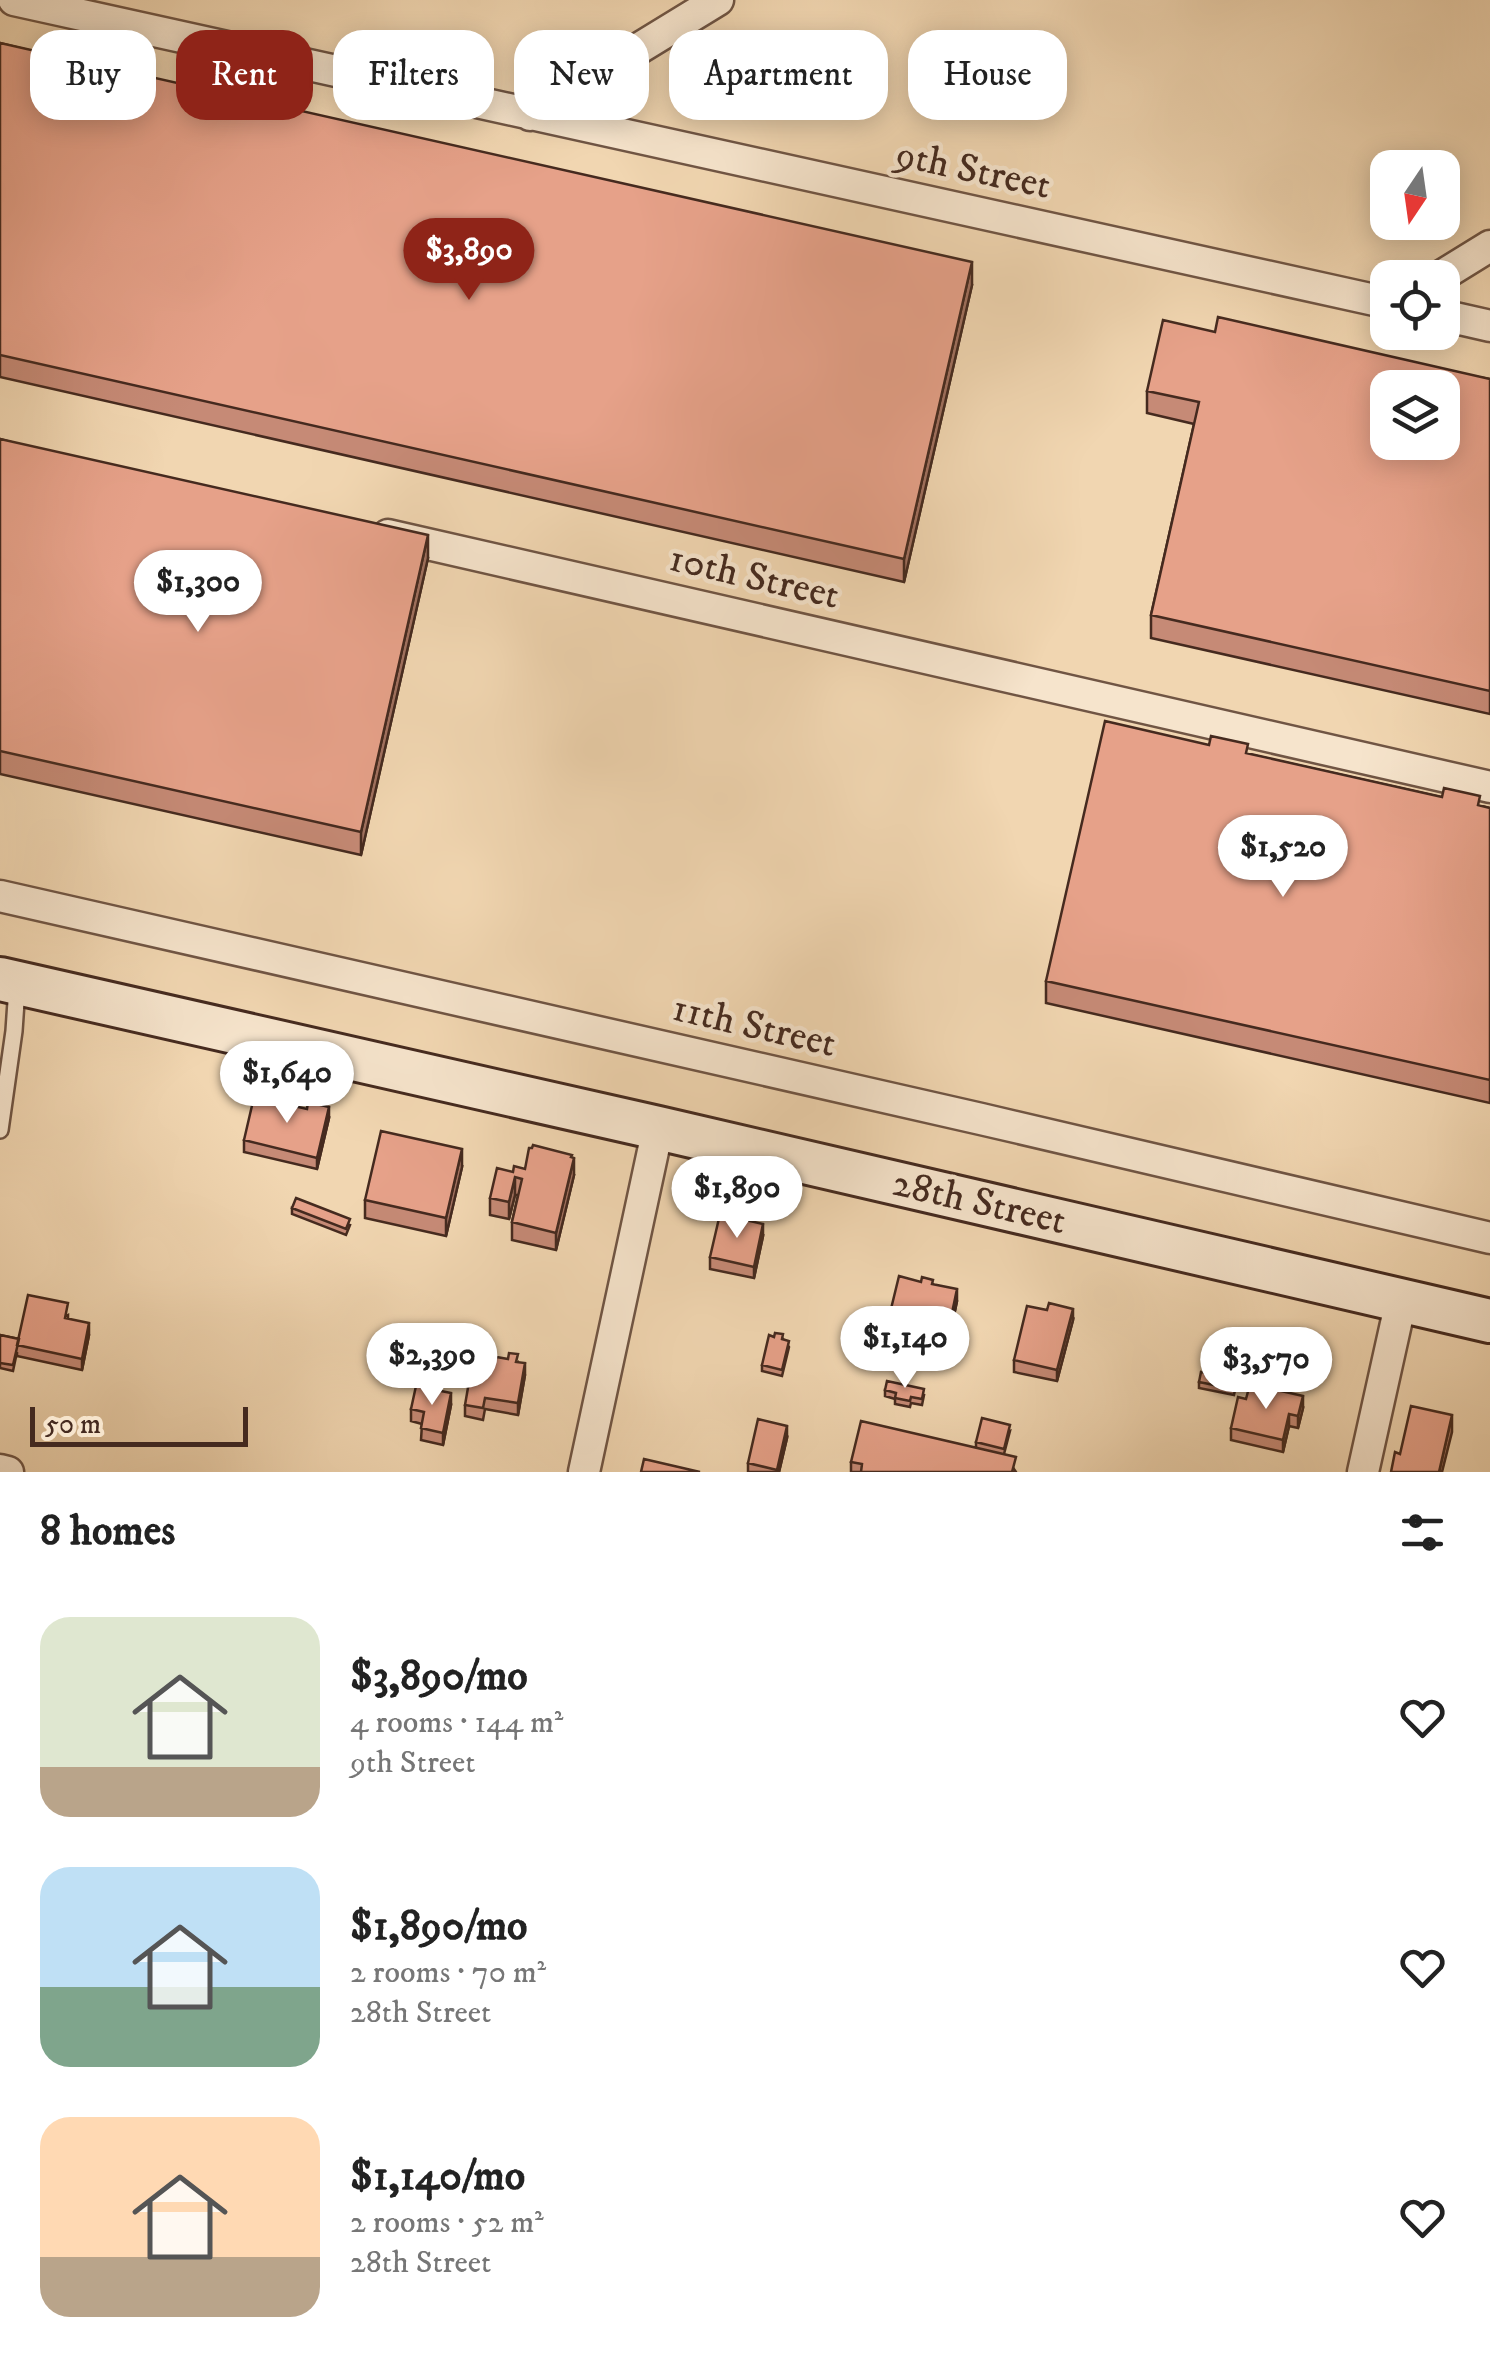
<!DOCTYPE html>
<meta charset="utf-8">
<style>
:root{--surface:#fff;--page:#f6f6f6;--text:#222;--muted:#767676;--accent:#8f2418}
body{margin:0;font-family:"IM FELL DW Pica",serif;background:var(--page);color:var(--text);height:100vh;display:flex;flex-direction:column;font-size:38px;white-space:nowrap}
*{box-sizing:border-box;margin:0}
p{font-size:32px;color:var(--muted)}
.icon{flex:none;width:55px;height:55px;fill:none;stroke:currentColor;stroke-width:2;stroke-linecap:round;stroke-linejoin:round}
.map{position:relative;height:1472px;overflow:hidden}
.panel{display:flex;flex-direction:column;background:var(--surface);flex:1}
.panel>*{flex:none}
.hud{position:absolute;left:30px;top:30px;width:1430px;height:90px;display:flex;gap:20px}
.needle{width:65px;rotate:193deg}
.tools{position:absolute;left:1370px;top:150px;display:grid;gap:20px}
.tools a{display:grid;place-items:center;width:90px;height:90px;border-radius:20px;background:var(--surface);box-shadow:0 5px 25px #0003;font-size:50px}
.scale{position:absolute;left:30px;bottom:25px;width:218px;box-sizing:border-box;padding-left:10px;border:5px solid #452a1f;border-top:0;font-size:28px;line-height:35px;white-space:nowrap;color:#452a1f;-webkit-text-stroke:8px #f6e4cc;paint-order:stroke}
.price{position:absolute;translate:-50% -85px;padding:0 22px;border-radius:35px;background:#fff;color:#222;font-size:32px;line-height:65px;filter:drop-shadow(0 2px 5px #0008)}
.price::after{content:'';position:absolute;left:50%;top:60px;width:30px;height:22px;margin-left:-15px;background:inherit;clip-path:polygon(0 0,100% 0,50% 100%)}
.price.current{background:var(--accent);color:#fff}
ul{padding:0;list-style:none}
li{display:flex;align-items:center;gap:30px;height:250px;padding:0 40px}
li span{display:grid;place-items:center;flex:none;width:280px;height:200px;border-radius:30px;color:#555}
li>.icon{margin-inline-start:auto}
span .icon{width:120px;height:120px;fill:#fffc;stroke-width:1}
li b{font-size:42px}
h2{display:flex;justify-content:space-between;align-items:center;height:120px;padding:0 40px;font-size:42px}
.tag{padding:0 35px;border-radius:30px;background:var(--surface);box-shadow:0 5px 25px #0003;font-size:35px;line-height:90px}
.tag.current{background:var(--accent);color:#fff}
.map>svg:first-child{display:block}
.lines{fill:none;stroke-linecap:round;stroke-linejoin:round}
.service-casing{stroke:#705544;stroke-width:20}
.minor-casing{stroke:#705544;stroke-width:35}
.secondary-casing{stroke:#452a1f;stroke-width:48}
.service{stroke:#f6e4cc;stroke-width:15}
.minor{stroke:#f6e4cc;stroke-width:30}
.secondary{stroke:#f6e4cc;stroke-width:42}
.wall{fill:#c68a76;stroke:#452a1f;stroke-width:2.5}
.shaded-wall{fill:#a17160;stroke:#452a1f;stroke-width:2.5}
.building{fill:#e6a189;stroke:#452a1f;stroke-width:2.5;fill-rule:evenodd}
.labels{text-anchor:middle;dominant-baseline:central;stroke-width:9;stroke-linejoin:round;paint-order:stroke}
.street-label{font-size:40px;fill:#452a1f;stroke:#f6e4cc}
</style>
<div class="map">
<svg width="1490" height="1472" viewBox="0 0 1490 1472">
<rect width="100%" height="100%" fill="#f1d6b1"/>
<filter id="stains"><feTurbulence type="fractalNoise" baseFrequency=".002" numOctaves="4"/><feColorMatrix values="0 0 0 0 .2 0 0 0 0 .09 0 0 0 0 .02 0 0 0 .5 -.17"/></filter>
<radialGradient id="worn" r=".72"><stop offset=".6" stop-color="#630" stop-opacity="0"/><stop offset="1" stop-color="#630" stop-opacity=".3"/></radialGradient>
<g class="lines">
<g class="service-casing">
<path id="service" d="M0 1130 14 1031 17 987"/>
</g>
<g class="minor-casing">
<path id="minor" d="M14 0 1388 303
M530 115 718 0
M1438 278 1490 246
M1442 315 1490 326
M388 535 1490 787
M0 896 981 1119 1490 1238
M0 1470 8 1472
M584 1472 658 1128
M1363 1472 1401 1301"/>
</g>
<g class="secondary-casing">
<path id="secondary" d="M0 979 658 1128 1490 1321"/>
</g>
<use href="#service" class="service"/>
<use href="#minor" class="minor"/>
<use href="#secondary" class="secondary"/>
</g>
<path class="wall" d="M0 43 972 285 904 582 0 377Z
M1215 332 1490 379V714L1151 638V615L1194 424 1147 413V391Z
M0 439 428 558 361 855 0 774Z
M1248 754 1490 808V1103L1046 1003V981Z
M329 1118 317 1169 244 1152V1140Z
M462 1167 446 1236 365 1218V1200Z
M525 1169 574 1175 556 1250 512 1240V1222L518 1195H515L509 1219 490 1215V1198L513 1172Z
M292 1208 350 1225 346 1235 292 1214Z
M763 1236 754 1278 710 1269V1257Z
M933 1284 957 1301 947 1349 915 1342V1330L890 1325V1313Z
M68 1315V1319L89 1335 82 1370 17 1356V1352L13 1371 0 1368V1335L19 1339Z
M1073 1320 1057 1381 1014 1372V1360Z
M783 1339 789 1347 782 1376 762 1371V1365Z
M518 1362 525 1375 518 1415 485 1409 483 1420 465 1416V1405Z
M1199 1382 1236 1385 1234 1395 1199 1388Z
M885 1390 924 1395 922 1405 911 1403 910 1407 895 1404V1399L885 1396Z
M451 1405 443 1445 421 1440 422 1424 411 1421V1409Z
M1303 1408 1298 1428 1289 1426 1283 1452 1231 1440V1428Z
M1010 1431 1004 1454 1016 1472H851V1462L976 1447V1442Z
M787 1438 779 1472H748V1463Z"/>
<path class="shaded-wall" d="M972 262V285L904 582V559Z
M428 535V558L361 855V832Z
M329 1107V1118L317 1169V1158Z
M462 1149V1167L446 1236V1218Z
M574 1158V1175L556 1250V1233Z
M515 1177V1195L509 1219V1202Z
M763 1224V1236L754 1278V1267Z
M957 1289V1301L947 1349V1337Z
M1073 1309V1320L1057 1381V1370Z
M89 1323V1335L82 1370V1359Z
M525 1363V1375L518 1415V1403Z
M451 1393V1405L443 1445V1433Z
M1303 1396V1408L1298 1428V1416Z
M1289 1414V1426L1283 1452V1440Z
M1452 1415V1432L1442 1472H1439Z
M787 1426V1438L779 1472H777Z"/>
<path class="building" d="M0 43 972 262 904 559 0 355Z
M1218 317 1490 379V691L1151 615 1199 402 1147 391 1163 320 1215 332ZM1388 388H1442V442H1388Z
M0 439 428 535 361 832 0 751Z
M1105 721 1209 745 1211 736 1248 744 1246 753 1442 797 1444 788 1480 796 1478 805 1490 808V1080L1046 981Z
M254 1097 307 1109 308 1102 329 1107 317 1158 244 1140Z
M381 1131 462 1149 446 1218 365 1200Z
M533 1145 572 1155 571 1157 574 1158 556 1233 512 1222 522 1179 515 1177 509 1202 490 1198 497 1168 513 1172 514 1166 525 1169 529 1148H532Z
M296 1198 350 1219 346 1229 292 1208Z
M720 1214 763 1224 754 1267 710 1257Z
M899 1276 921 1282 922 1277 933 1280 932 1284 957 1289 947 1337 915 1330 917 1319 890 1313Z
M28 1295 68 1303 65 1318 89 1323 82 1359 17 1345Z
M1049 1303 1073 1309 1057 1370 1014 1360 1027 1306 1047 1310Z
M775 1333 783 1334 782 1339 789 1341 782 1370 762 1365 769 1335 774 1337Z
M0 1335 19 1339 13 1365 0 1363Z
M474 1353 508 1359 509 1353 518 1354 516 1362 525 1363 518 1403 485 1398 483 1408 465 1405Z
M1201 1372 1236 1379 1234 1389 1199 1382Z
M887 1381 924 1389 922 1399 911 1397 910 1401 895 1398 896 1393 885 1390Z
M1250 1384 1303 1396 1298 1416 1289 1414 1283 1440 1231 1428 1238 1397 1246 1399Z
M416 1386 451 1393 443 1433 421 1428 424 1412 411 1409Z
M1411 1406 1452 1415 1439 1472H1391L1395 1452 1400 1454Z
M982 1418 1010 1425 1004 1449 976 1442Z
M758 1419 787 1426 777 1470 748 1463Z
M861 1421 1016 1457 1012 1472H861L862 1464 851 1462Z
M644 1459 700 1472H641Z"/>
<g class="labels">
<g class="street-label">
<text transform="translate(973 171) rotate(12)">9th Street</text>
<text transform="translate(754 578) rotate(13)">10th Street</text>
<text transform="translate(754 1027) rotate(13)">11th Street</text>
<text transform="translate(979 1203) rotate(13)">28th Street</text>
</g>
</g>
<rect width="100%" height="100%" filter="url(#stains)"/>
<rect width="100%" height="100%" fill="url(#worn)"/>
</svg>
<div class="tools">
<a><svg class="needle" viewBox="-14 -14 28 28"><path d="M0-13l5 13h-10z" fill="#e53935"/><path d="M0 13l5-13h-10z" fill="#767676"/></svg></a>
<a><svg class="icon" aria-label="locate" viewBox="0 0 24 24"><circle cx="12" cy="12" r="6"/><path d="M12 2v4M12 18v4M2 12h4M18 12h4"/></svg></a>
<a><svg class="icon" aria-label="layers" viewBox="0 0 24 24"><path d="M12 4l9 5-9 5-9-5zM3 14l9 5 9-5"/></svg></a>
</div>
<div class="scale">50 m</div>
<b class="price current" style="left:469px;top:303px">$3,890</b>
<b class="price" style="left:198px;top:635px">$1,300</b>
<b class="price" style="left:1283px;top:900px">$1,520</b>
<b class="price" style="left:287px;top:1126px">$1,640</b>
<b class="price" style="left:737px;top:1241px">$1,890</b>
<b class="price" style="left:905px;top:1391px">$1,140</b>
<b class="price" style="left:432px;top:1408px">$2,390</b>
<b class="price" style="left:1266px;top:1412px">$3,570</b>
<div class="hud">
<a class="tag">Buy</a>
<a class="tag current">Rent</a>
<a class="tag">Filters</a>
<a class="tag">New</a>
<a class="tag">Apartment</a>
<a class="tag">House</a>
</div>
</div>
<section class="panel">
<h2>8 homes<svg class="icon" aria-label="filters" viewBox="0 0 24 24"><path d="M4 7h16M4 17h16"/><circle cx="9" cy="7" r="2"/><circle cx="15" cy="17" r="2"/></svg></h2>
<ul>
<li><span style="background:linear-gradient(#dfe7d0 75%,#b9a48a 0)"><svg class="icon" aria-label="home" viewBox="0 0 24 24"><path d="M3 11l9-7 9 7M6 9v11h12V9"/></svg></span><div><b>$3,890/mo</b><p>4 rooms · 144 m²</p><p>9th Street</p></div><svg class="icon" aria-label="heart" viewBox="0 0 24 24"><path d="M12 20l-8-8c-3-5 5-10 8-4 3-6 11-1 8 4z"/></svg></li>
<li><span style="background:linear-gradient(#bfe0f5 60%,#7fa58c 0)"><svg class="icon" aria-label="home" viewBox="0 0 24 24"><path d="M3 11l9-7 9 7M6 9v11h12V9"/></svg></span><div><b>$1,890/mo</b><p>2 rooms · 70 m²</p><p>28th Street</p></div><svg class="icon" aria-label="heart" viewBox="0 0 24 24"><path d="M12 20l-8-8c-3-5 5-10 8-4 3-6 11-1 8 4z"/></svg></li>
<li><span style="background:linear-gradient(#ffd9b3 70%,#b9a48a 0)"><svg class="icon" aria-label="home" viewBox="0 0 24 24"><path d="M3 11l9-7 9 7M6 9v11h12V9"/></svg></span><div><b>$1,140/mo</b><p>2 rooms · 52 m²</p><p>28th Street</p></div><svg class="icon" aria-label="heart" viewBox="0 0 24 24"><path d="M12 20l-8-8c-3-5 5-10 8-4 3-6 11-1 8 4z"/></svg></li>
</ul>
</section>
